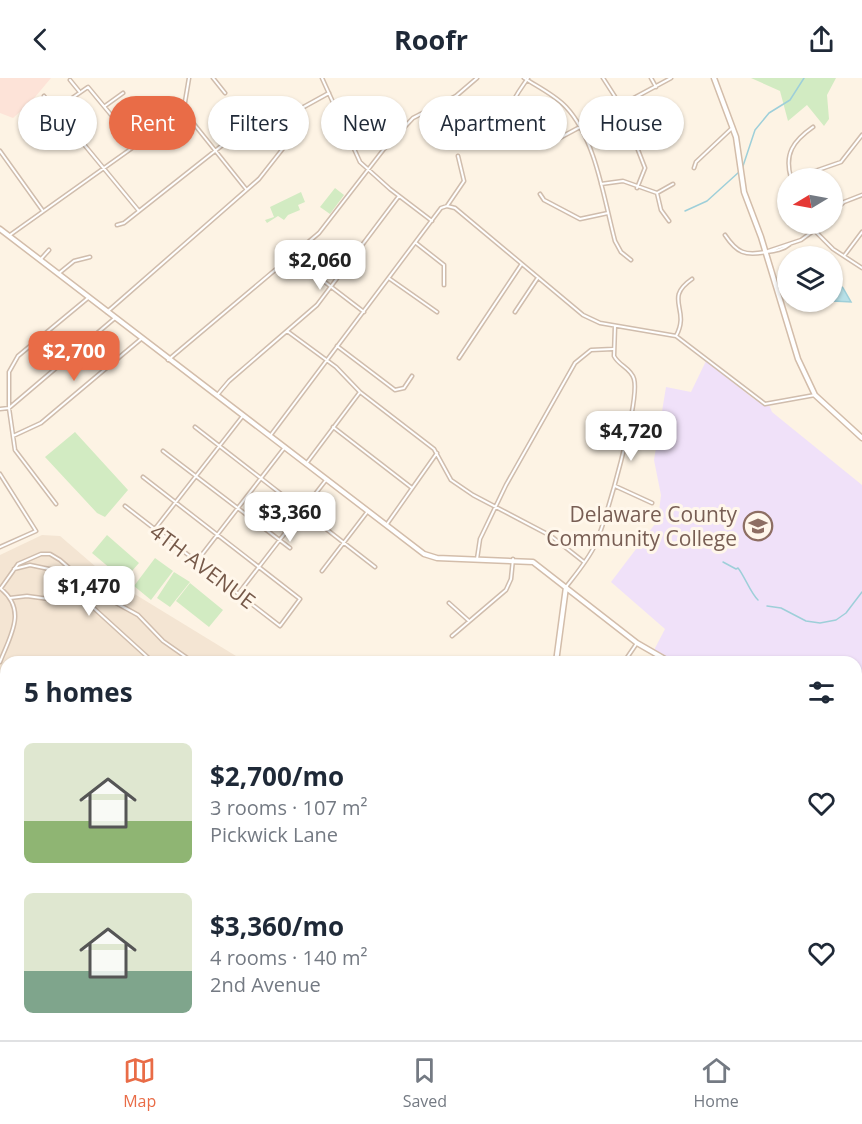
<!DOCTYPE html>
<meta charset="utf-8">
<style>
:root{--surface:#fff;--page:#f2f2f3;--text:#1f2937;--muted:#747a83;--line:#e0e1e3;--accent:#e96c47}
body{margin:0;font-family:"Open Sans",sans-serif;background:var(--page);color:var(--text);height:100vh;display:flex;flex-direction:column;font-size:22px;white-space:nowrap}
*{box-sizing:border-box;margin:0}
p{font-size:20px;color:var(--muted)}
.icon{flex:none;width:33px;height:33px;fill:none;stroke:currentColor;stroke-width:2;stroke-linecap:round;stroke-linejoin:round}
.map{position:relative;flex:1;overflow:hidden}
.side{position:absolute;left:0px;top:578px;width:862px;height:386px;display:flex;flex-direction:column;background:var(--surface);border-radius:18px 18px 0 0;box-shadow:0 2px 4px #0004}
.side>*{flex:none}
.top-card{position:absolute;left:18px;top:18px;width:826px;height:54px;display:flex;gap:12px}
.needle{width:39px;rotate:260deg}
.buttons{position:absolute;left:777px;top:90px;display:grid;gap:12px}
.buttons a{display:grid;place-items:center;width:66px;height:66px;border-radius:50%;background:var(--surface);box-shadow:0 2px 4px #0004;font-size:30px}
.price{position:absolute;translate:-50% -51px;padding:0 14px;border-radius:12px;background:#fff;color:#222;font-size:20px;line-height:39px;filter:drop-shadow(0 2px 3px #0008)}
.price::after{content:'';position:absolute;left:50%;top:36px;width:18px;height:14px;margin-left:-9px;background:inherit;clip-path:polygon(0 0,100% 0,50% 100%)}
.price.on{background:var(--accent);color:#fff}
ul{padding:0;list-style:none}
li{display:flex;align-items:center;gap:18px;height:150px;padding:0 24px}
li span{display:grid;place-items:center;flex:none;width:168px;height:120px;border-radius:9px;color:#555}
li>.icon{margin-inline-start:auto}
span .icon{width:72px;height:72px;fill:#fffc;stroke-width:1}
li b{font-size:26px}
h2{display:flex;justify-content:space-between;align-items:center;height:72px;padding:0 24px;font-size:26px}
.tag{padding:0 21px;border-radius:27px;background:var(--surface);box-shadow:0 2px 4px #0004;font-size:21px;line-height:54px}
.tag.on{background:var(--accent);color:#fff}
header{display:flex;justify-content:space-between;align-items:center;height:78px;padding:0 24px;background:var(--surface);font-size:27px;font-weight:700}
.tab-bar{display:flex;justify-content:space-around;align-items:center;height:84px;border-top:2px solid var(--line);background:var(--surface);font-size:16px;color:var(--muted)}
.tab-bar a{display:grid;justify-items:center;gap:3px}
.tab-bar .on{color:var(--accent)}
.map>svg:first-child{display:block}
.residential{fill:#f4e5d3}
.commercial{fill:#fde3d8}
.education{fill:#f0e1f9}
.green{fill:#d2ebc2}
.water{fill:#b8e0e7;stroke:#9ecfd9;stroke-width:1.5}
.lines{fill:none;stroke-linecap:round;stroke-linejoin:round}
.stream{stroke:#9ecfd9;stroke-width:1.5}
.street-casing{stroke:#d0bdad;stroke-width:5}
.secondary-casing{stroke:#d3bdaa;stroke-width:7}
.primary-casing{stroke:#dbd4d0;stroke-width:8}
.street{stroke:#fff;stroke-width:2}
.secondary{stroke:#fff;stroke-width:4}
.primary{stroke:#fcd99c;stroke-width:5}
.labels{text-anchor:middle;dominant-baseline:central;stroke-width:6;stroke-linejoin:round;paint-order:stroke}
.education-label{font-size:21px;fill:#785e54;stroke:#fff7eb;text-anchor:end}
.street-label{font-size:21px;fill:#765949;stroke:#fff7eb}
</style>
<header><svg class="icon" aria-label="back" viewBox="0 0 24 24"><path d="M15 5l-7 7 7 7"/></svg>Roofr<svg class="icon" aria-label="share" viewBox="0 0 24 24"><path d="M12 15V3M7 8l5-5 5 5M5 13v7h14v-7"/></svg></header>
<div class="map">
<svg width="862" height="962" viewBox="0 0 862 962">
<rect width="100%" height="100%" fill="#fdf3e4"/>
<path class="residential" d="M42 457 60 458 110 501 236 578 240 583 6 584V673L0 665V477Z"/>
<path class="commercial" d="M0 0H51L30 25 13 40 0 35Z
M0 698 6 702V803L0 796Z"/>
<path class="education" d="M706 283 754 321 769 327 772 334 862 407V606L857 609 856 584 670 583 653 574 665 551 611 504 658 442 661 417 654 382 666 309 691 314Z"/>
<path class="green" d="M751 0H836L827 17 829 41 824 48 807 27 788 43 780 13Z
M335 110 344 117 330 136 320 129Z
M301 114 305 124 298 127 300 132 288 137 284 142 278 138 267 145 265 142 274 139 270 129Z
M75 354 128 412 105 439 97 435 45 379Z
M107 457 139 485 124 502 92 475Z
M155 480 173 493 151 522 134 508Z
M174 494 190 504 170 529 157 520Z
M190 505 223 532 209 549 176 523Z
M352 957H487L488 962H345Z"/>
<path class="water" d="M833 201 843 210 851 224 833 223Z"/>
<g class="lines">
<path class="stream" d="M742 91 755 52 769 35 790 22 804 0
M685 133 707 123 739 94
M723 484 736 491 738 490C744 497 751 516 758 522
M767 528 781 530 806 543 820 545 836 542 846 535 862 514
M856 948 862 951
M425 957H429
M433 957H439
M401 962 411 957"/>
<g class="street-casing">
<path id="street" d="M213 0 225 15
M322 0 360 84 390 111 432 143
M524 0C538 9 555 17 566 29 596 61 604 122 615 163L621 174 631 182
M528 0C516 18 498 37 522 53 529 58 535 63 544 65L554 63 671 0
M603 0 621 28
M651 0 656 9
M70 2 79 13
M44 18 139 133
M105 28 123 15
M182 31 246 111
M55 32 88 9 136 67
M0 73 43 133
M694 90 696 84 731 51
M791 100C784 76 793 63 813 49
M795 100 841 84 862 57
M601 106 623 103 657 115 673 106
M637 110 645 90 638 72
M657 115 661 132 669 143
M540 116 544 122 580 141 608 135
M447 128 464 103 458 78
M832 135 844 124 862 117
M808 146 833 171 862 190
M117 147 124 145 263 35 278 31 295 39
M10 157 177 38 185 24 189 0
M725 157C737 175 745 178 766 174 775 173 783 172 790 166
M416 165 444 187V207
M296 172 317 198 364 234
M768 173 801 162 823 146
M844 178 862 154
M40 182 49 172
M58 196 74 183 90 179
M390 201 437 234
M107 234 259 101 292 59 295 40 300 31 329 15
M515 234 537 201
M287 253 336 289 360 314 434 371 451 402 473 417 551 458 584 484
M676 258C691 231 663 221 692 201
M337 268 395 312 404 310 412 298
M459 280 521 187
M168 282 319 155 384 71 413 40 456 18 477 0
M218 316 229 303 317 227 399 118
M0 331 9 330 115 240
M195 349 375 489
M333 349 412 410
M13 358 41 345 141 261
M270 358 441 130 447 128 455 130 583 237 600 245 676 258 765 326 815 317
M163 373 290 470
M306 386 360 314
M0 396 36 453 0 469
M615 408 652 425
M56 426 15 372 9 330V294L18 278 88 220
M125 428 280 548 300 521 143 399
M387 446 437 375
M154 452 242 339
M477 481 480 461 506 407 575 285 591 272 613 271
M197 483 285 369
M14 491 30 487 73 496
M322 493 368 433
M566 509C576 496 588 482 595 467 606 444 640 323 634 301 631 290 619 288 614 278L615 248
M0 510C28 532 10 558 0 584
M1 510 18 486 41 476H50L60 482 98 515 138 537 163 563 193 584
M238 516 326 402
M10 520 27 518 56 522 70 519 87 524 153 584
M449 525 469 543
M452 558 506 512 511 501 513 481
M624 584 637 565
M0 605 6 616
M856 621 862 618
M856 680H862
M0 697 6 702
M856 767 862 768
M493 957 495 962
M0 959 5 962
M691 959 694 962
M10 962 13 957
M139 962 140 957
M216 962 218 957
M320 962 325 957
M555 962H583
M628 962 630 957"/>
</g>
<g class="secondary-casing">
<path id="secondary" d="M714 0 736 59 744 114 761 159 798 281 815 317 862 360
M0 151 424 476 437 480 533 484 637 565 670 584
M556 584 566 509
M0 921 6 925
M61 957 73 962
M732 957 738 962"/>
</g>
<g class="primary-casing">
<path id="primary" d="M856 609 862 606
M0 832 6 827"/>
</g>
<use href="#street" class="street"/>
<use href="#secondary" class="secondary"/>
<use href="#primary" class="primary"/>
</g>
<defs>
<g id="university-ring" transform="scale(1.5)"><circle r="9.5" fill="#fff7eb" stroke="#8d6e63" stroke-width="1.5"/><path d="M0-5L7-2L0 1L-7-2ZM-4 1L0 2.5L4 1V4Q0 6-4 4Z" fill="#8d6e63"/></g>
</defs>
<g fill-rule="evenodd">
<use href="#university-ring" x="758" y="448"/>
</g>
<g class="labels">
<g class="education-label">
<text x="737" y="436">Delaware County<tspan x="737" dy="24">Community College</tspan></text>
</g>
<g class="street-label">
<text transform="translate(203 488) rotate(37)">4TH AVENUE</text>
</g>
</g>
</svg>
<div class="buttons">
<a><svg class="needle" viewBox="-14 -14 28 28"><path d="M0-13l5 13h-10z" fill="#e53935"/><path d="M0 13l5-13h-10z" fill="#747a83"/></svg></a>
<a><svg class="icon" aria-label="layers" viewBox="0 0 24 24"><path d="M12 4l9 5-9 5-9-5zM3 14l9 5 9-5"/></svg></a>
</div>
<b class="price" style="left:320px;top:213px">$2,060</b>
<b class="price on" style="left:74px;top:304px">$2,700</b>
<b class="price" style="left:631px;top:384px">$4,720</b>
<b class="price" style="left:290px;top:465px">$3,360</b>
<b class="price" style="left:89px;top:539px">$1,470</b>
<div class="top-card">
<a class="tag">Buy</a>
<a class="tag on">Rent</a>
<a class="tag">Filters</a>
<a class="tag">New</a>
<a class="tag">Apartment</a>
<a class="tag">House</a>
</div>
<section class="side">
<h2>5 homes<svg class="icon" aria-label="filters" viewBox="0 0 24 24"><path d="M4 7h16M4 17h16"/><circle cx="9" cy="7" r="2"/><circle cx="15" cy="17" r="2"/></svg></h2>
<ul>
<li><span style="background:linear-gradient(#dfe7d0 65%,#8fb573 0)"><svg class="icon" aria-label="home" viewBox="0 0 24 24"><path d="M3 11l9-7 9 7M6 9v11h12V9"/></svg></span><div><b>$2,700/mo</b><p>3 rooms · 107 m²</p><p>Pickwick Lane</p></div><svg class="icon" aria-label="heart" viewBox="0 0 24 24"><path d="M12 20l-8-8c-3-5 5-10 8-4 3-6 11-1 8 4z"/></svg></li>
<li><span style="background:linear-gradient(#dfe7d0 65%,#7fa58c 0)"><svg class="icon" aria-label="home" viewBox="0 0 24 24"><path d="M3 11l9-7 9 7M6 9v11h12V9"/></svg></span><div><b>$3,360/mo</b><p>4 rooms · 140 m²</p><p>2nd Avenue</p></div><svg class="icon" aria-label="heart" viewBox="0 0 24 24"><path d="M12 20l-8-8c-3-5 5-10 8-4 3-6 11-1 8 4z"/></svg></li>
</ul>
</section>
</div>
<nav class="tab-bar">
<a class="on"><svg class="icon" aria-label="map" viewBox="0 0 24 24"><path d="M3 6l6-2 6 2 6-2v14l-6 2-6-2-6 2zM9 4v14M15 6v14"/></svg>Map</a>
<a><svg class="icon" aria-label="saved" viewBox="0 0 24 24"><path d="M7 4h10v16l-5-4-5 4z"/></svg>Saved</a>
<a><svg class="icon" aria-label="home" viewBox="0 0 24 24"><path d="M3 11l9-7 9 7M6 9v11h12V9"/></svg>Home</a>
</nav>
